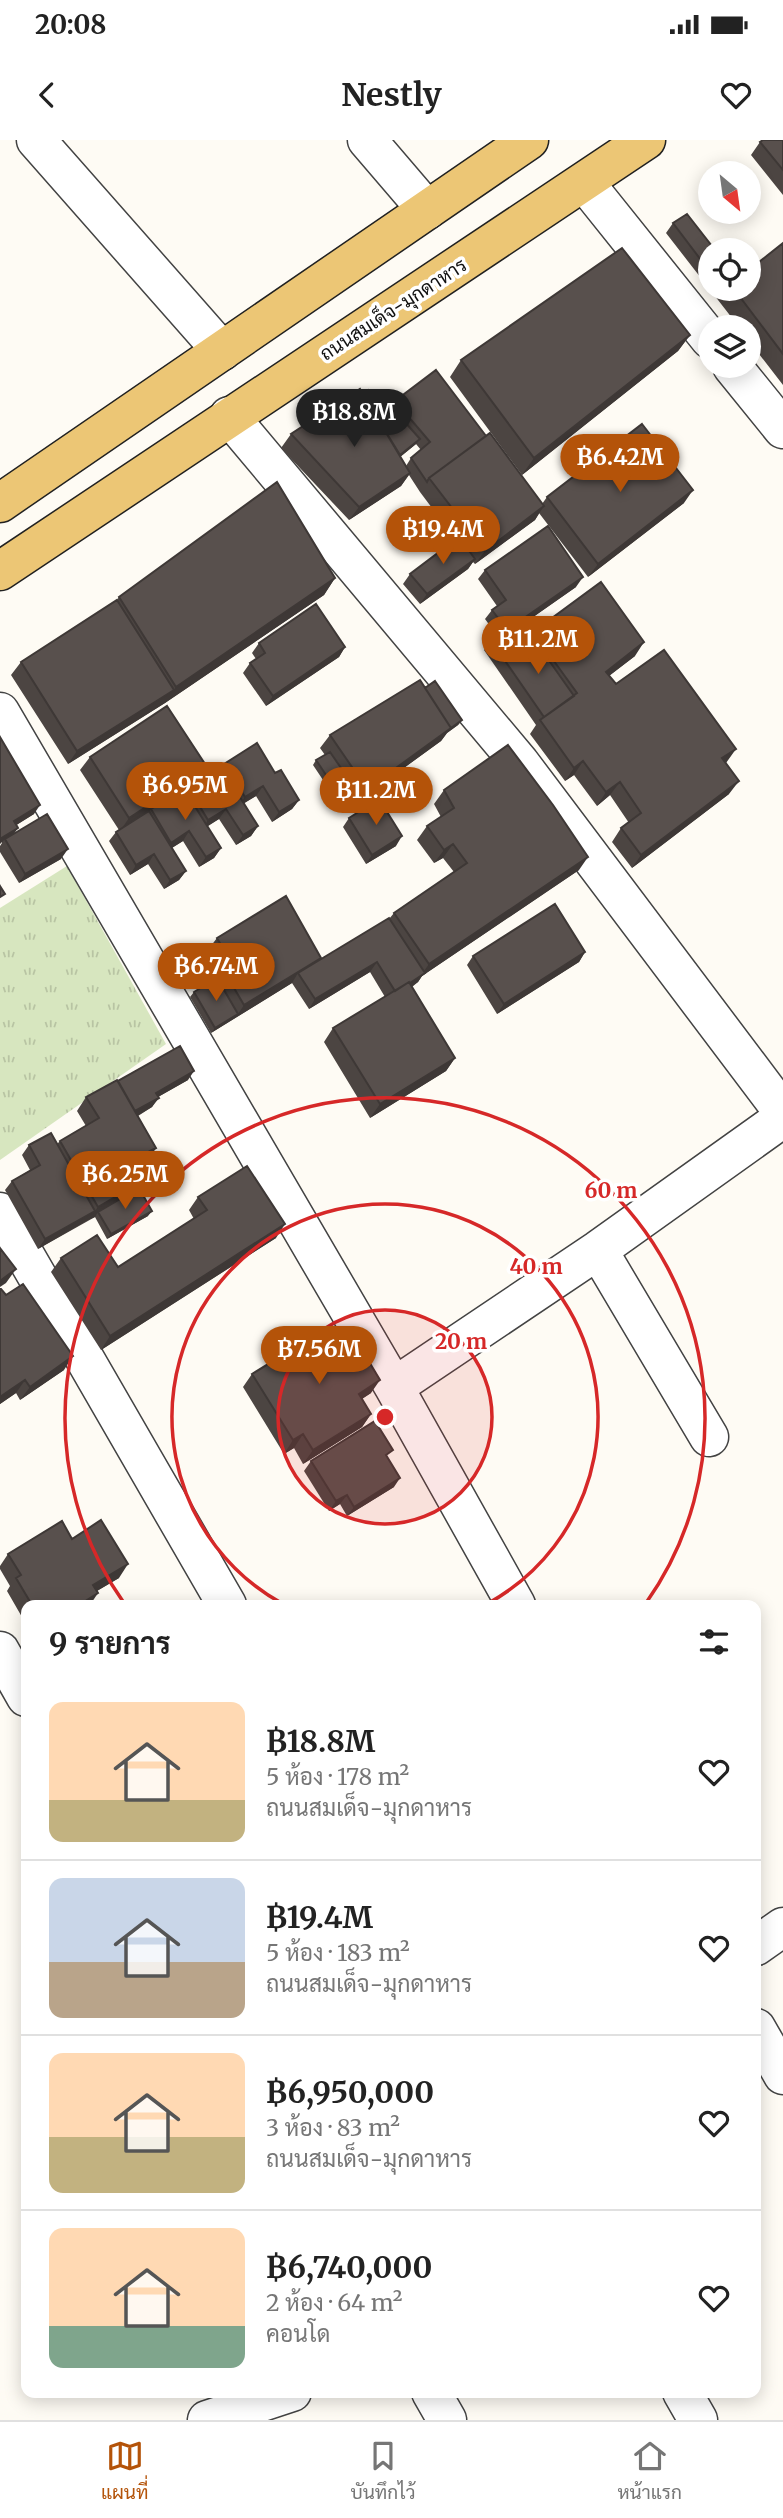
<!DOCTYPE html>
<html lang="th">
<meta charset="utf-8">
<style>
:root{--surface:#fff;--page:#f6f6f6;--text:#222;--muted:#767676;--line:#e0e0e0;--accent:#b45309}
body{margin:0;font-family:Merriweather,Sarabun,serif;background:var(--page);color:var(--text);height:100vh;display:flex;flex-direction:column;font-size:26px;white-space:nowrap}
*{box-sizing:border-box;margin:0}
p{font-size:23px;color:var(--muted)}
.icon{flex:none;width:38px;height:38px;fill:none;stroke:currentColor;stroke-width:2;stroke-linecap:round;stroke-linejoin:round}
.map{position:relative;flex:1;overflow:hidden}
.details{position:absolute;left:21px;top:1460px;width:740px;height:798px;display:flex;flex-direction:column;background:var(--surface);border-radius:14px;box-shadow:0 4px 18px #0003}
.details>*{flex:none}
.needle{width:46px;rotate:151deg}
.buttons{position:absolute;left:698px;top:21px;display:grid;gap:14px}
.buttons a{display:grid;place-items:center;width:63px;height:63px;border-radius:50%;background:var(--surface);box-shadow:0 4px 18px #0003;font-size:35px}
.price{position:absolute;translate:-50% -60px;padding:0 16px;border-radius:24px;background:var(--accent);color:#fff;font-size:23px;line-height:46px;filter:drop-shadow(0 2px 4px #0008)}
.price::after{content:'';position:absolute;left:50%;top:42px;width:21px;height:16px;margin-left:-10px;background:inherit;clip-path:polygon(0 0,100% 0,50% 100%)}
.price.active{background:#222;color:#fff}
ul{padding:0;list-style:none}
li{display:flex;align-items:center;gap:21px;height:175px;padding:0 28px}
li+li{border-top:2px solid var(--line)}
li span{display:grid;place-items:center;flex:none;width:196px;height:140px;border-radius:14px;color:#555}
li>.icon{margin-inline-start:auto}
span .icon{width:84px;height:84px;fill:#fffc;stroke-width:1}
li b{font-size:30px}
h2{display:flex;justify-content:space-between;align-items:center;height:84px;padding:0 28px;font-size:30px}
.status{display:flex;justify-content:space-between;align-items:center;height:49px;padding:0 35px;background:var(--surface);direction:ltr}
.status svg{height:19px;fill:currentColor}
header{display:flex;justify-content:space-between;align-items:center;height:91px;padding:0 28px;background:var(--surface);font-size:32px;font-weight:700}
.tab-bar{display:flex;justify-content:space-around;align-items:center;height:98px;border-top:2px solid var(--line);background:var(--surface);font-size:19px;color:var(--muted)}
.tab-bar a{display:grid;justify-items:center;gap:4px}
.tab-bar .active{color:var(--accent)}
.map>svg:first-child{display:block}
.grass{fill:url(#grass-tufts)}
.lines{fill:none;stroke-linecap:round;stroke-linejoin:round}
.minor-casing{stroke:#434343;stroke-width:41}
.major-casing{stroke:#212121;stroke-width:41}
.minor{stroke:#fff;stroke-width:38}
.major{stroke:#ecc675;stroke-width:38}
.wall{fill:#4c4542;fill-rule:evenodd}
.shaded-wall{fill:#3e3836}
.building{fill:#58504d;stroke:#3e3836;stroke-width:2}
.ring{fill:none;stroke:#d62828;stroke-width:3.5}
.labels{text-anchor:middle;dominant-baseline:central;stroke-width:7;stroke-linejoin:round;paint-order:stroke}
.street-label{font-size:19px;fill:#101010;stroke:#fff}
.centre{fill:#d62828;stroke:#fff;stroke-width:3.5}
.ring-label{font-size:21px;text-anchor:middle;font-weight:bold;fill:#d62828;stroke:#fff;stroke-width:7;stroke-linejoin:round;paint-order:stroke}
</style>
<div class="status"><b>20:08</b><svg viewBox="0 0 49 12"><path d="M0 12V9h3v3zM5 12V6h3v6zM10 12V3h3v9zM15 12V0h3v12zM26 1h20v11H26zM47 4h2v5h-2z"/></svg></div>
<header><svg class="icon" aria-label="back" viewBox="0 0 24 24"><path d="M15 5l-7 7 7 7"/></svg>Nestly<svg class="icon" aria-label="heart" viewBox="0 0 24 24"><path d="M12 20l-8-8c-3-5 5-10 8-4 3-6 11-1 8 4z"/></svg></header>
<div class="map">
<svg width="783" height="2280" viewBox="0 0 783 2280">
<defs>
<pattern id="grass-tufts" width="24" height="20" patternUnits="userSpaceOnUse" patternTransform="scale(1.75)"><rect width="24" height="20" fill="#d7e6bf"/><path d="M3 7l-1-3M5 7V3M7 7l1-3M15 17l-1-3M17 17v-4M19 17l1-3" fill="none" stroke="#b8c4a3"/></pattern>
</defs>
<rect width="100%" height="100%" fill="#fefbf4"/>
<path class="grass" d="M67 726 166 904 0 1020V768Z"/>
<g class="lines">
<g class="minor-casing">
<path id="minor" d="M36 0 222 211
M367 0 427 70
M585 43 710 199
M732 226 783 289
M229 276 520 623 783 972
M0 572 394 1247 516 1465
M0 1072 227 1465
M598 1110 709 1297
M394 1247 598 1110 783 978
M0 1511 26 1557
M756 1806 783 1787
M756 1888 783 1935
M431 2252 447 2280
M682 2252 698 2280
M207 2280 292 2252"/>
</g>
<g class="major-casing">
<path id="major" d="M0 363 529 0
M0 431 646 0"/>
</g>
<use href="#minor" class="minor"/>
<use href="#major" class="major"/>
</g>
<path class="wall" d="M783 0V55L751 15 760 2Z
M673 83 710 110V149H749L783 103V245L749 201V187H739L666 93Z
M690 195 678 211 522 335 450 237 461 220Z
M362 253 384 271 377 278 381 284 392 275 388 271 395 261 486 296 542 364 547 357 684 363 588 437 539 373 535 380 475 424 473 422 468 429 420 464 403 444 410 434 456 400 420 352 409 335 401 346 349 380 281 308 291 294ZM416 304 421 310 411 318 406 326 400 317Z
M485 430 576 447 519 487 526 498 531 495 533 492 635 516 609 536 616 544 726 623 729 654 632 728 612 702 621 688 629 683 610 655 597 666 574 635 565 641 530 594 536 585 484 510 488 505 499 498 485 479 492 470 497 466 478 439Z
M335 438 324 455 165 563 68 624 11 535 21 522 117 460 119 457Z
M259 503 345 507 339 517 266 566 243 533 250 523 256 519 252 513Z
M425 548 462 580 458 585 447 593 441 601 357 662 346 646 333 655 313 625 316 620 325 615 320 608 330 595Z
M0 597 34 674 16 685 13 694 61 719 19 743 0 712V706L2 703Z
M90 617 207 627 198 640 181 651H185L188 647 222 628 224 624 275 633 299 660 292 669 272 682 256 656 244 663 258 686 251 696 236 705 219 679 207 686 221 708 214 718 199 727 183 701 172 708 186 731 179 740 164 749 148 724 130 735 109 701 116 692 119 690 80 630Z
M444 650 579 730 422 836 418 842 412 847 455 918 446 931 370 978 324 902 333 888 385 857 370 832 309 869 292 843 211 893 190 857 194 852 212 841 207 833 214 823 207 811 217 798 319 820 389 779 394 773 454 732 443 718 434 723 417 700 427 686 441 677 434 664Z
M349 678 396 706 366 724 343 687Z
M585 812 579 822 497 874 467 825 473 816Z
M188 940 158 957 152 967 138 976 156 1008 147 1021 137 1026 144 1040 139 1048 148 1076 107 1099 95 1077 38 1109 5 1050 12 1041 30 1030 22 1015 29 1005 57 1004 60 1001 86 986 77 971 86 957 118 941Z
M198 1057 276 1098 101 1210 51 1132 61 1118 118 1127 194 1079 189 1070Z
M0 1149 6 1155 64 1230 20 1260 16 1253 0 1264Z
M252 1234 371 1253 362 1259 371 1274 362 1287 303 1324 294 1308 284 1314 243 1247Z
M388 1318 394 1347 347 1376 340 1364 329 1371 304 1331 311 1321Z
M72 1399 119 1438 97 1451 90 1465H26V1484L7 1451 10 1446 0 1429V1426L8 1414Z"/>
<path class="shaded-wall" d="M690 195 678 211 522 335 534 318Z
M420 299 416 304 389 326 392 321Z
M410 333 401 346 349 380 359 367Z
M693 350 684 363 588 437 598 424Z
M544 366 535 380 475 424 485 411Z
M475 419 468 429 420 464 427 454Z
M583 437 576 447 500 500 507 490Z
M335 438 324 455 165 563 68 624 77 611 174 550 176 547Z
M644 502 635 516 597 545 606 532Z
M345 507 339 517 266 566 273 556Z
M462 580 458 585 447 593 441 601 357 662 367 649Z
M736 609 726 623 722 618Z
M583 621 574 635 565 641 574 628Z
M207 627 198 640 152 670 151 669 149 672 120 691 129 678Z
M350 641 346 646 333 655 336 650Z
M739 641 729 654 632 728 641 715Z
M620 642 610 655 597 666 606 652Z
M263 646 256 656 238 667 245 657Z
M299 660 292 669 272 682 279 672Z
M40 665 34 674 7 691 14 681Z
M226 669 219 679 202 690 208 680Z
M258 686 251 696 236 705 243 695Z
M18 688 11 698 5 699 0 704V699Z
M189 691 183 701 165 712 171 703Z
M402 696 396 706 366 724 372 715Z
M453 704 443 718 434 723 444 710Z
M221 708 214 718 199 727 206 717Z
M68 709 61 719 19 743 25 734Z
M154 714 148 724 130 735 136 725Z
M588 717 579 730 422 836 418 842 389 862 396 853 422 834 429 824Z
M186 731 179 740 164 749 170 740Z
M585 812 579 822 497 874 504 864Z
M321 818 312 831 298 833 292 843 211 893 215 888 238 874 244 865Z
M377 822 370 832 309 869 315 859Z
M455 918 446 931 370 978 380 964Z
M194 931 188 940 149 962 156 953Z
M159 958 152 967 125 983 132 973Z
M156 1008 147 1021 124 1034 133 1020Z
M144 1040 135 1053 98 1072 95 1077 88 1080 98 1067Z
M95 1071 88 1080 38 1109 45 1099Z
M152 1071 148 1076 107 1099 111 1094Z
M285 1084 276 1098 101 1210 110 1196Z
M16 1129 6 1143 0 1147V1141Z
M73 1216 64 1230 20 1260 30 1247Z
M25 1240 16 1253 0 1264V1257Z
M380 1240 371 1253 349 1267 359 1254Z
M371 1274 362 1287 303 1324 313 1310Z
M303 1294 294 1308 284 1314 293 1300Z
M400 1338 394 1347 347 1376 354 1367Z
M347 1355 340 1364 329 1371 336 1361Z
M128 1424 119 1438 83 1459 93 1445Z
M98 1453 90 1465H79Z"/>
<path class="building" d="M763 0H783V30L760 2Z
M687 74 715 110H710V132L673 83Z
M783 103V214L734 149H749V130Z
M622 108 690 195 534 318 461 220Z
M436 230 486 296 429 338 427 342 411 318 430 302 395 261Z
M360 249 410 333 359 367 291 294Z
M368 250 384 271 376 276 362 253Z
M396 272 420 299 400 315 381 284Z
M642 284 693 350 598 424 547 357Z
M490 293 544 366 485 411 429 338Z
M277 342 335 438 176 547 119 457Z
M548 386 583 437 507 490 492 470 506 460 485 430Z
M459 397 475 419 427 454 410 434Z
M601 442 644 502 606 532 616 544 664 510 736 609 722 618 739 641 641 715 621 688 641 673 620 642 606 652 583 621 574 628 540 580 577 553 533 492Z
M117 460 174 550 77 611 21 522Z
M316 464 345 507 273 556 250 523 265 513 259 503Z
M518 486 526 498 501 515 498 520 488 505Z
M531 495 574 556 544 577 501 515Z
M420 540 451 588 367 649 330 595Z
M435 541 462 580 451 588 425 548Z
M167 566 207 627 129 678 90 617Z
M0 597 40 665 14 681 18 688 0 699Z
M257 603 275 633 281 630 299 660 279 672 263 646 245 657 224 624Z
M508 605 553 665 588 717 429 824 394 773 467 723 453 704 444 710 427 686 454 668 444 650Z
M330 612 350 641 336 650 316 620Z
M221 627 258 686 243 695 226 669 208 680 188 647Z
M184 649 221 708 206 717 189 691 171 703 151 669Z
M379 659 402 696 372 715 349 678Z
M149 671 186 731 170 740 154 714 136 725 116 692Z
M47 674 68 709 25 734 5 699Z
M0 746 5 754 0 757Z
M286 756 321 818 244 865 217 819 226 814 217 798Z
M555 764 585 812 504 864 473 816Z
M389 778 425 833 410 843 409 842 395 851 377 822 315 859 298 833Z
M217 838 238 874 215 888 194 852Z
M409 842 455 918 380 964 333 888Z
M180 906 194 931 156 953 159 958 135 971 118 941Z
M117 940 156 1008 133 1020 144 1040 98 1067 60 1001 99 978 86 957Z
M51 993 95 1071 45 1099 12 1041 40 1025 29 1005Z
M247 1026 285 1084 110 1196 61 1118 97 1095 118 1127 207 1070 198 1057Z
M139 1048 152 1071 111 1094 98 1072Z
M0 1108 16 1129 0 1141Z
M23 1144 73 1216 30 1247 25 1240 0 1257V1149H1L6 1155Z
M330 1186 337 1198 350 1190 380 1240 359 1254 371 1274 313 1310 303 1294 293 1300 252 1234Z
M375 1281 393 1310 386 1315 400 1338 354 1367 347 1355 336 1361 311 1321Z
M101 1380 128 1424 93 1445 98 1453 79 1465H32L16 1438 21 1435 8 1414 62 1381 72 1399Z"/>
<circle cx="385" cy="1277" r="107" fill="#d62828" fill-opacity=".12"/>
<g class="ring">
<circle cx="385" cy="1277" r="107"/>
<path d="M283 1464A213 213 0 1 1 487 1464"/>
<path d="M124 1463A320 320 0 1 1 646 1463"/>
</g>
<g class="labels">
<g class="street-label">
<text transform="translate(393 169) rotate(-33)">ถนนสมเด็จ-มุกดาหาร</text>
</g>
</g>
<circle cx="385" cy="1277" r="10" class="centre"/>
<g class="ring-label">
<text x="611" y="1058">60 m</text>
<text x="536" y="1134">40 m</text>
<text x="461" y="1209">20 m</text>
</g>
</svg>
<div class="buttons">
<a><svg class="needle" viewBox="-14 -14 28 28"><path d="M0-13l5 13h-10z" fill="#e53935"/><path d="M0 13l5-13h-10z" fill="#767676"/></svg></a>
<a><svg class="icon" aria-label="locate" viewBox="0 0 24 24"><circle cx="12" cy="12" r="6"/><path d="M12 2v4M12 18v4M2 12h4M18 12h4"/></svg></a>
<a><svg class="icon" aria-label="layers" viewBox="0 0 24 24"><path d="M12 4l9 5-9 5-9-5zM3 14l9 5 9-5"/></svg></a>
</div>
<b class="price active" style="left:354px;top:309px">฿18.8M</b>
<b class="price" style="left:620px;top:354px">฿6.42M</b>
<b class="price" style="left:443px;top:426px">฿19.4M</b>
<b class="price" style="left:538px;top:536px">฿11.2M</b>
<b class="price" style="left:185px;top:682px">฿6.95M</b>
<b class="price" style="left:376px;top:687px">฿11.2M</b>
<b class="price" style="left:216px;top:863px">฿6.74M</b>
<b class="price" style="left:125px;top:1071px">฿6.25M</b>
<b class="price" style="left:319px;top:1246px">฿7.56M</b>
<section class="details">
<h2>9 รายการ<svg class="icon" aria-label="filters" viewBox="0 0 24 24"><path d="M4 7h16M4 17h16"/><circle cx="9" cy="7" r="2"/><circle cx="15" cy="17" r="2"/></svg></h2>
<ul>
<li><span style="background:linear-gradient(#ffd9b3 70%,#c2b280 0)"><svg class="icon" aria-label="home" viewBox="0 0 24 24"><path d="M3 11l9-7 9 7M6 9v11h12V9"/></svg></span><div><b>฿18.8M</b><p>5 ห้อง · 178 m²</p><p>ถนนสมเด็จ-มุกดาหาร</p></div><svg class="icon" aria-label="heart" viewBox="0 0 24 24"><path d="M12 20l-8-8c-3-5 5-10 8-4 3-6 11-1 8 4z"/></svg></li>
<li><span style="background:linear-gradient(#c9d6e8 60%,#b9a48a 0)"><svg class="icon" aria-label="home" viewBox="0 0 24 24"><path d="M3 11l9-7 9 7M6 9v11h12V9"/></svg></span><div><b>฿19.4M</b><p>5 ห้อง · 183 m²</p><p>ถนนสมเด็จ-มุกดาหาร</p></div><svg class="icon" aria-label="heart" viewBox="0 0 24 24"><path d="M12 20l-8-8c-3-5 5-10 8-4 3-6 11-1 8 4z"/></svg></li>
<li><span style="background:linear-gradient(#ffd9b3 60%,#c2b280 0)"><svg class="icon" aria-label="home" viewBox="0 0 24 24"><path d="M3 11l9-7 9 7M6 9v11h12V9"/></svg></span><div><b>฿6,950,000</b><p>3 ห้อง · 83 m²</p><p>ถนนสมเด็จ-มุกดาหาร</p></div><svg class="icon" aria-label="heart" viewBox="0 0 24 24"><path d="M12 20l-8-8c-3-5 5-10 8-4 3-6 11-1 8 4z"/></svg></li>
<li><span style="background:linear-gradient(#ffd9b3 70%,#7fa58c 0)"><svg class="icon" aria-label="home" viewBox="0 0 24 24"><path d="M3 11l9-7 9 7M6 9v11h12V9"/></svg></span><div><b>฿6,740,000</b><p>2 ห้อง · 64 m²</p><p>คอนโด</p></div><svg class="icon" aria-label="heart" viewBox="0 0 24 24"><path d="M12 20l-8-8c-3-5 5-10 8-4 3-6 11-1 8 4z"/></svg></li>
</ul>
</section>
</div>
<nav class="tab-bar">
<a class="active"><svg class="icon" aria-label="map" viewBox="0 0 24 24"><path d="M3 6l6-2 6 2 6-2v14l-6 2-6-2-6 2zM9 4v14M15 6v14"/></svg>แผนที่</a>
<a><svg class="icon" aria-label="saved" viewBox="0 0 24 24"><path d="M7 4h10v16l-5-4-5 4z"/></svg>บันทึกไว้</a>
<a><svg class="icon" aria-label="home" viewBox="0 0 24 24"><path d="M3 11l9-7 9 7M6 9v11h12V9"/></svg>หน้าแรก</a>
</nav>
